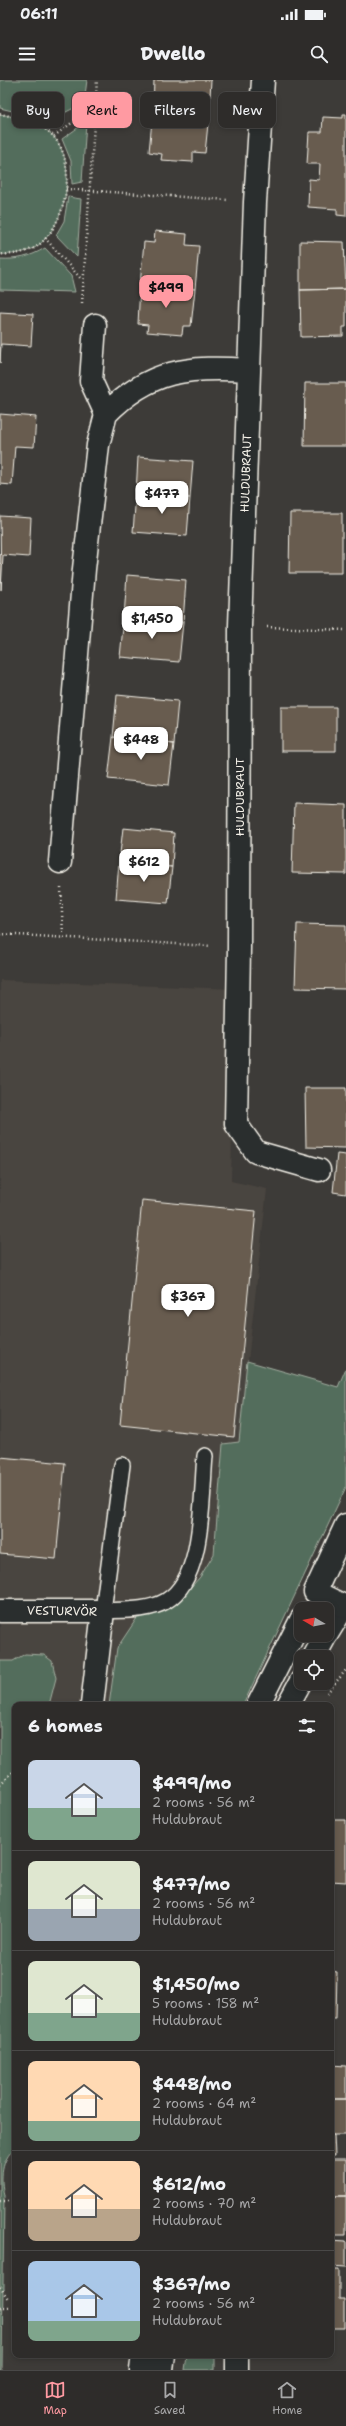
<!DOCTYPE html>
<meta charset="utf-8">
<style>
:root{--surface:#2e2c2a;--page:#3a3836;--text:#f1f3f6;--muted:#a7a7a8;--line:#494847;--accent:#ff9aa2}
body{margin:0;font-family:"Shantell Sans",sans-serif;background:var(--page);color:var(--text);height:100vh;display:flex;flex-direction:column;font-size:15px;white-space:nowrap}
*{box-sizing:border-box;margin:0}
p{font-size:13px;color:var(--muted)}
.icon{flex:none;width:22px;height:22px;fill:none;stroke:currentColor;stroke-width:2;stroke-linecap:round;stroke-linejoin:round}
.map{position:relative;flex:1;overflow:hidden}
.drawer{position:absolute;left:12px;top:1622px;width:322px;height:656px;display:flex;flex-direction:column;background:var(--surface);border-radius:8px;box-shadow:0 2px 6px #0003,0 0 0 1px var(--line)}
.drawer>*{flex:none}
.top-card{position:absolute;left:12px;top:12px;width:322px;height:36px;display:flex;gap:8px}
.needle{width:26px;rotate:280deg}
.tools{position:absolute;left:294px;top:1522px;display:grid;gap:8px}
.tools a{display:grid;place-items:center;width:40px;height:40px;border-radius:8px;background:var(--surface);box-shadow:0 2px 6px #0003,0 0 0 1px var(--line);font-size:20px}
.price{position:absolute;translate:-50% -34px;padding:0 9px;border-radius:8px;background:#fff;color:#222;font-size:13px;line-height:26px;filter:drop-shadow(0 1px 2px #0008)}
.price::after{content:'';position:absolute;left:50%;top:24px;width:12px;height:9px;margin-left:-6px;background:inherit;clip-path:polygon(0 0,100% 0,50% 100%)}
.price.on{background:var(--accent);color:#111}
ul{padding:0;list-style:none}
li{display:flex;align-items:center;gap:12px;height:100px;padding:0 16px}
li+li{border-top:1px solid var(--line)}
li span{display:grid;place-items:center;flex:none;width:112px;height:80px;border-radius:8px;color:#555}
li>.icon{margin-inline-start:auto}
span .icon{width:48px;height:48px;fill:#fffc;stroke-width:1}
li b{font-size:17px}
h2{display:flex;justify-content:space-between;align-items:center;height:48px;padding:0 16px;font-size:17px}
.tag{padding:0 14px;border-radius:8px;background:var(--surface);box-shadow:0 2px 6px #0003,0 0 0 1px var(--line);font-size:14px;line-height:36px}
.tag.on{background:var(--accent);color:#111}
.status{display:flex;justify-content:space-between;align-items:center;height:28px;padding:0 20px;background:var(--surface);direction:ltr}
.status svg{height:11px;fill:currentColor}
header{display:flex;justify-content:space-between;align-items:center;height:52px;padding:0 16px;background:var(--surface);font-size:18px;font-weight:800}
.tab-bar{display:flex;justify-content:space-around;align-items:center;height:56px;border-top:1px solid var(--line);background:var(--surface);font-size:11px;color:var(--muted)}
.tab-bar a{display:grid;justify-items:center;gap:2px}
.tab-bar .on{color:var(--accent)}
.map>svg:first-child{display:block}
.built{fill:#4a453f}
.green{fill:#536d5b;stroke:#a4afa2}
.building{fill:#685c4f;stroke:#f4f1e8}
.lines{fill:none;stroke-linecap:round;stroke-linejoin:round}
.service-casing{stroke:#f4f1e8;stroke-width:18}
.minor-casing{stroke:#f4f1e8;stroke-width:25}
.tertiary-casing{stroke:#f4f1e8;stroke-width:25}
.path{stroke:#f4f1e8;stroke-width:2.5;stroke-dasharray:1 3;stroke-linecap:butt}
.service{stroke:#2a2d2e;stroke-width:15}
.minor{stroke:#2a2d2e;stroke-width:22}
.tertiary{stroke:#2a2d2e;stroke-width:22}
.labels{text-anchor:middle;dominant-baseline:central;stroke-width:4;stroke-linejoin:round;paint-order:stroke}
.street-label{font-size:12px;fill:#f4f1e8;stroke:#2a2d2e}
</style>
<div class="status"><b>06:11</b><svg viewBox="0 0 49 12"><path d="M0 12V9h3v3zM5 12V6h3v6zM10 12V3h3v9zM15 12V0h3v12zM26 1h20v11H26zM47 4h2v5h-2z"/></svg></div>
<header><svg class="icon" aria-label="menu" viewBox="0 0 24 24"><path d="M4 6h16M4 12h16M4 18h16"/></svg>Dwello<svg class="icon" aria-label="search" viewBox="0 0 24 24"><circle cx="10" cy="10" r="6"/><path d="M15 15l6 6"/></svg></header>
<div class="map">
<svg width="346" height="2290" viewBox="0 0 346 2290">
<rect width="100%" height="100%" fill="#3d3b38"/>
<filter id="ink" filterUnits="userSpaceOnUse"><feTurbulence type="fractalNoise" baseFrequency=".025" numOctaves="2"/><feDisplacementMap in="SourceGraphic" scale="8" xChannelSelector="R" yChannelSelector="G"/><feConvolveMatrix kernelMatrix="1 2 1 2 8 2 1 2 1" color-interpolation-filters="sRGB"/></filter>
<g filter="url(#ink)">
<path class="built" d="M0 900 235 909 231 1101 267 1109 239 1362 223 1364 214 1474 200 1497 175 1525 141 1532 117 1568 109 1625H15L0 1721Z"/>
<path class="green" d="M0 0H87L84 23 50 40 0 28Z
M0 34C16 37 42 43 53 56 79 84 66 147 36 167 25 173 12 175 0 174Z
M86 42 82 102 72 104 71 81 62 59Z
M68 117 81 119 77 177 56 155 64 141Z
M45 168 71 196 75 212 0 210V179C17 180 30 177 45 168Z
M247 1281 338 1307 346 1288V1407L243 1625H109L117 1568 141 1532 175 1525 200 1497 214 1474 223 1364 239 1362Z
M25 1574 44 1575 52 1581 56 1598 49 1625H15V2068C1 2080 0 2098 4 2115L2 2290H0V1581H13Z
M187 2275H215V2290H185Z"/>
<path class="building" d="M154 0H211L209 34 153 30Z
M153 30 209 34 205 73 193 72V82L161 80 162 74 149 72Z
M343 34H346V136L337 135V129L308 127 309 99 319 100 320 84H307L309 52H322L323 37 343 38Z
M155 151 187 154 186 165 199 166 195 209 140 205 144 162 154 163Z
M300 161 344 162 346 209 300 210Z
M140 205 195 209 191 246H183L182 255 147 252 148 245 138 244Z
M346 209V247H343V256L301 257 300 210Z
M0 232 33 234 31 266 1 264 0 283Z
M305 303H346V366H304Z
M0 334 36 337 34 367 15 366 12 405 0 404Z
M138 377 193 381 190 418 136 414Z
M136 414 190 418 187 456 133 452Z
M290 433H342V493H289Z
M0 436 31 438 29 477 3 475 1 510Z
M127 495 186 500 183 542 124 537Z
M124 537 183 542 179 582 120 577Z
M117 615 178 621 174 664 113 657Z
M281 627H336V671H281Z
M113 657 174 664 169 705 108 699Z
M294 723 346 725V794L292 793Z
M123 748 174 753 172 787 119 782Z
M119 782 172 787 168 823 116 819Z
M297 844 346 845V909L295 908Z
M305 1008H346V1068L306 1067Z
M337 1074 346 1075V1114L333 1112Z
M142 1120 256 1131 234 1357 120 1345Z
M0 1377 65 1383 56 1479 0 1474Z
M331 1740H346V1802L331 1801Z
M331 1850H332V1891H331Z
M331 1891 337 1892 336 1938H331Z
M331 1985 346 1986V2019H331Z
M331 2019H346V2055H331Z
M331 2055H334L335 2075H331Z
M331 2079H346V2116H331Z
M331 2116H346V2155H331Z
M331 2161 346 2162V2187L331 2186Z
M331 2190H339V2219H344V2248H331Z"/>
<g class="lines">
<g class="service-casing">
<path id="service" d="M122 1385 103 1531C123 1530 149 1531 166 1521 205 1498 201 1417 205 1376"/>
</g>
<g class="minor-casing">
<path id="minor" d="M263 0 255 122 240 546 239 868 236 1044 256 1072 319 1090
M106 334C150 289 189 286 249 290
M60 782 84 489 98 365 106 334 91 301 95 245
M0 1531H103L92 1625
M327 1554 344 1526
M314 1577 326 1555
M258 1625 301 1540
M288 1625 301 1601
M237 2275V2290
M141 2290 143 2275
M162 2290 164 2275"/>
</g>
<g class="tertiary-casing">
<path id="tertiary" d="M346 1445 315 1512 346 1527"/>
</g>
<path class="path" d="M0 34C16 37 42 43 53 56 79 84 66 147 36 167 25 173 12 175 0 174
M54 56 95 26
M66 109 228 120
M45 158 82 200
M82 223 97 0
M267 547 346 550
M61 808 63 856
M0 854 211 866
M327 1613 346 1590
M0 1704 15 1690
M0 2121H12
M0 2207 9 2220
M0 2227H9"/>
<use href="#service" class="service"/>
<use href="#minor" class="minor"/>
<use href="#tertiary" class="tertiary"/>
</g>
</g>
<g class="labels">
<g class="street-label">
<text transform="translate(246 393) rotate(-88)">HULDUBRAUT</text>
<text transform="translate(240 717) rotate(-90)">HULDUBRAUT</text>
<text transform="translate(62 1531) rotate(1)">VESTURVÖR</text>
</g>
</g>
</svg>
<div class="tools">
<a><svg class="needle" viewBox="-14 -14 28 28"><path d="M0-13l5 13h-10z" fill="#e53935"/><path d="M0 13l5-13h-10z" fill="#a7a7a8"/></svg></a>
<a><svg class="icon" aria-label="locate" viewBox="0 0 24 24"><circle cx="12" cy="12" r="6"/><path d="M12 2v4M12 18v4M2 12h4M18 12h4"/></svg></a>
</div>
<b class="price on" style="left:166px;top:229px">$499</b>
<b class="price" style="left:162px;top:435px">$477</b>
<b class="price" style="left:152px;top:560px">$1,450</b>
<b class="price" style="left:141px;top:681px">$448</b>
<b class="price" style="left:144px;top:803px">$612</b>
<b class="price" style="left:188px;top:1238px">$367</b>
<div class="top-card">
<a class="tag">Buy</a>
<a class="tag on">Rent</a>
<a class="tag">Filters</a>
<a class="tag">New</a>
</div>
<section class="drawer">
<h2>6 homes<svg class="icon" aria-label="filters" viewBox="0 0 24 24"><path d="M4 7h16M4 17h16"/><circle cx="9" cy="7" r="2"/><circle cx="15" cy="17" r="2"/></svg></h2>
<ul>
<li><span style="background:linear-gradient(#c9d6e8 60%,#7fa58c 0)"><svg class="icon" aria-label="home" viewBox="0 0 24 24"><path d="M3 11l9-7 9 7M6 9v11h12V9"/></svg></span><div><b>$499/mo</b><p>2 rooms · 56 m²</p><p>Huldubraut</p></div></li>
<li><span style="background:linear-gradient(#dfe7d0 60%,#9aa5b1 0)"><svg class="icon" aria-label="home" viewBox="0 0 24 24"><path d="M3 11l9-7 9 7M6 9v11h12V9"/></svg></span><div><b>$477/mo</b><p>2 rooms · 56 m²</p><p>Huldubraut</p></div></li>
<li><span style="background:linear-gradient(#dfe7d0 65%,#7fa58c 0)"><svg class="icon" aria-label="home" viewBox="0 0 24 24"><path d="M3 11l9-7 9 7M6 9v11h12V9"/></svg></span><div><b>$1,450/mo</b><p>5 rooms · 158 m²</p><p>Huldubraut</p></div></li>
<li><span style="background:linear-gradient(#ffd9b3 75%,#7fa58c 0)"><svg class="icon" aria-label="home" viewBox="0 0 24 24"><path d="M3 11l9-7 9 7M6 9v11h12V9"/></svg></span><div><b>$448/mo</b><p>2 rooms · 64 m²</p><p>Huldubraut</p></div></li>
<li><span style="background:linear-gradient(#ffd9b3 60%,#b9a48a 0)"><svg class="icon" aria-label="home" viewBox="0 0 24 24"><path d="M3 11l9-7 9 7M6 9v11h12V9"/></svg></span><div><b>$612/mo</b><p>2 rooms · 70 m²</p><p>Huldubraut</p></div></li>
<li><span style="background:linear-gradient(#a9c7e8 75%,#7fa58c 0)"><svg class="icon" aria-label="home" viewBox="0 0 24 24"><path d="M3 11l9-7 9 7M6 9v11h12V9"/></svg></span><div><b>$367/mo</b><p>2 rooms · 56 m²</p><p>Huldubraut</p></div></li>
</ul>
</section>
</div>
<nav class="tab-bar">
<a class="on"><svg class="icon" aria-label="map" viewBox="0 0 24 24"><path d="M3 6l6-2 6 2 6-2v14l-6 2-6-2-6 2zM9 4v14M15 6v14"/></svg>Map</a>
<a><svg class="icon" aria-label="saved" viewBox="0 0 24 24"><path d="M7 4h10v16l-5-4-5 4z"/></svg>Saved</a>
<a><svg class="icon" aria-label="home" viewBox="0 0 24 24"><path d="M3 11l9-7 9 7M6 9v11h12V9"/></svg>Home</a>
</nav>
